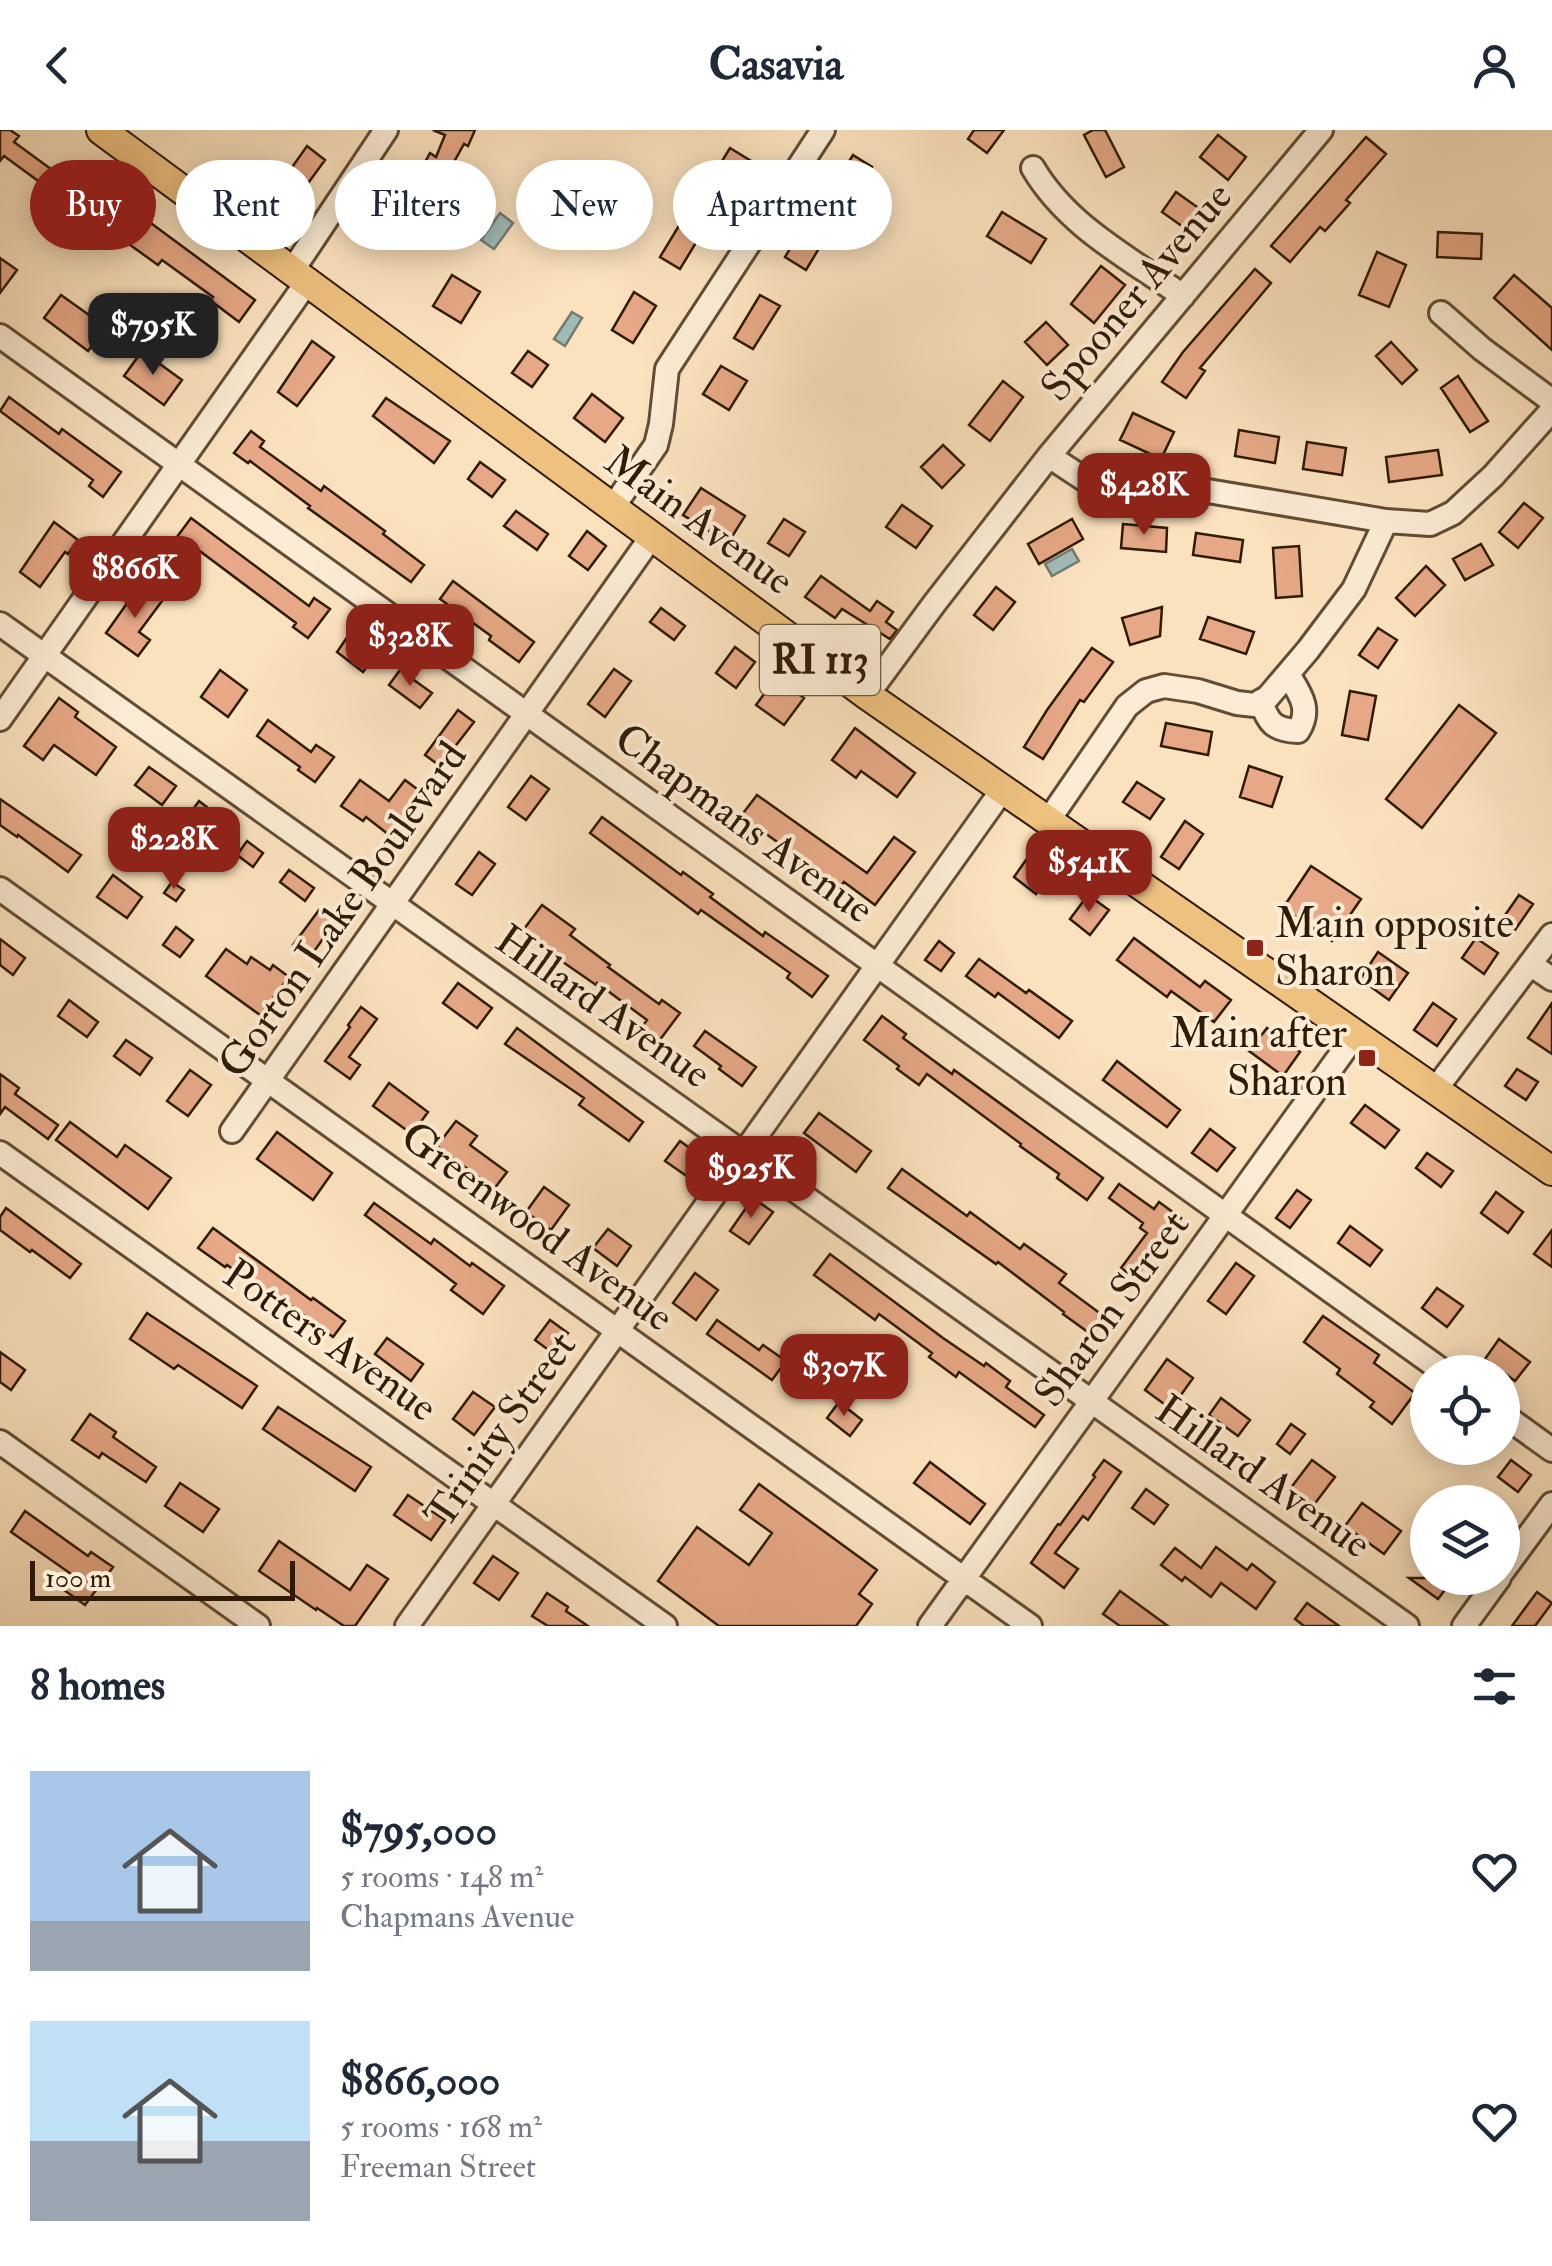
<!DOCTYPE html>
<meta charset="utf-8">
<style>
:root{--surface:#fff;--page:#f6f6f7;--text:#1f2937;--muted:#747a83;--accent:#8f2418}
body{margin:0;font-family:"IM FELL Double Pica",serif;background:var(--page);color:var(--text);height:100vh;display:flex;flex-direction:column;font-size:38px;white-space:nowrap}
*{box-sizing:border-box;margin:0}
p{font-size:32px;color:var(--muted)}
.icon{flex:none;width:55px;height:55px;fill:none;stroke:currentColor;stroke-width:2;stroke-linecap:round;stroke-linejoin:round}
.map{position:relative;height:1496px;overflow:hidden}
.sheet{display:flex;flex-direction:column;background:var(--surface);flex:1}
.sheet>*{flex:none}
.hud{position:absolute;left:30px;top:30px;width:1000px;height:90px;display:flex;gap:20px}
.tools{position:absolute;left:1410px;top:1225px;display:grid;gap:20px}
.tools a{display:grid;place-items:center;width:110px;height:110px;border-radius:50%;background:var(--surface);box-shadow:0 5px 25px #0003;font-size:50px}
.scale{position:absolute;left:30px;bottom:25px;width:265px;box-sizing:border-box;padding-left:10px;border:5px solid #2f1b06;border-top:0;font-size:28px;line-height:35px;white-space:nowrap;color:#2f1b06;-webkit-text-stroke:8px #fcecd5;paint-order:stroke}
.price{position:absolute;translate:-50% -85px;padding:0 22px;border-radius:20px;background:var(--accent);color:#fff;font-size:32px;line-height:65px;filter:drop-shadow(0 2px 5px #0008)}
.price::after{content:'';position:absolute;left:50%;top:60px;width:30px;height:22px;margin-left:-15px;background:inherit;clip-path:polygon(0 0,100% 0,50% 100%)}
.price.on{background:#222;color:#fff}
ul{padding:0;list-style:none}
li{display:flex;align-items:center;gap:30px;height:250px;padding:0 30px}
li span{display:grid;place-items:center;flex:none;width:280px;height:200px;border-radius:0px;color:#555}
li>.icon{margin-inline-start:auto}
span .icon{width:120px;height:120px;fill:#fffc;stroke-width:1}
li b{font-size:42px}
h2{display:flex;justify-content:space-between;align-items:center;height:120px;padding:0 30px;font-size:42px}
.chip{padding:0 35px;border-radius:45px;background:var(--surface);box-shadow:0 5px 25px #0003;font-size:35px;line-height:90px}
.chip.on{background:var(--accent);color:#fff}
header{display:flex;justify-content:space-between;align-items:center;height:130px;padding:0 30px;background:var(--surface);font-size:45px;font-weight:800}
.map>svg:first-child{display:block}
.water{fill:#a0bcb9;stroke:#737c71;stroke-width:2.5}
.building{fill:#e6a886;stroke:#2f1b06;stroke-width:2.5}
.lines{fill:none;stroke-linecap:round;stroke-linejoin:round}
.minor-casing{stroke:#624d34;stroke-width:28}
.major-casing{stroke:#2f1b06;stroke-width:32}
.minor{stroke:#fcecd5;stroke-width:22}
.major{stroke:#eec17f;stroke-width:28}
.poi-dot{fill:#8f2418;stroke:#fcecd5;stroke-width:4}
.labels{text-anchor:middle;dominant-baseline:central;stroke-width:8;stroke-linejoin:round;paint-order:stroke}
.shield{fill:#fcecd5;stroke:#6c5a44;stroke-width:2.5}
.shield-label{font-size:40px;font-weight:bold;fill:#2f1b06}
.street-label{font-size:42px;fill:#2f1b06;stroke:#fcecd5}
.poi-label{font-size:42px;fill:#2f1b06;stroke:#fcecd5;text-anchor:start}
</style>
<header><svg class="icon" aria-label="back" viewBox="0 0 24 24"><path d="M15 5l-7 7 7 7"/></svg>Casavia<svg class="icon" aria-label="person" viewBox="0 0 24 24"><circle cx="12" cy="8" r="4"/><path d="M4 21q1-7 8-7t8 7"/></svg></header>
<div class="map">
<svg width="1552" height="1496" viewBox="0 0 1552 1496">
<rect width="100%" height="100%" fill="#fbe2be"/>
<filter id="stains"><feTurbulence type="fractalNoise" baseFrequency=".002" numOctaves="4"/><feColorMatrix values="0 0 0 0 .2 0 0 0 0 .09 0 0 0 0 .02 0 0 0 .5 -.17"/></filter>
<radialGradient id="worn" r=".72"><stop offset=".6" stop-color="#630" stop-opacity="0"/><stop offset="1" stop-color="#630" stop-opacity=".3"/></radialGradient>
<path class="water" d="M500 83 513 93 494 119 481 110Z
M572 182 582 188 565 216 554 209Z
M1072 419 1079 431 1052 446 1045 434Z"/>
<path class="building" d="M0 0H10L19 6 14 12 81 61 71 75 4 26 0 31Z
M433 0H475L468 16 464 14 420 93 398 81 430 23 436 27 445 5Z
M974 0H1004L987 23 968 9Z
M1093 0H1105L1124 37 1106 47 1084 5Z
M1218 5 1246 27 1228 50 1200 27Z
M1366 7 1386 24 1346 70 1350 73 1325 101 1320 97 1290 132 1271 116Z
M307 16 325 30 306 56 288 43Z
M730 18 751 31 724 75 703 62Z
M853 25 872 37 848 76 829 64Z
M1176 62 1200 79 1186 99 1162 82Z
M1002 82 1046 109 1031 133 987 106Z
M144 88 255 170 239 192 210 170 213 167 162 130 158 135 126 112Z
M683 89 703 101 680 139 660 127Z
M803 97 824 110 806 140 785 127Z
M1438 102 1482 104 1481 129 1437 127Z
M1377 122 1406 135 1389 177 1359 165Z
M0 128 17 140 0 163Z
M1101 136 1125 155 1094 193 1071 174Z
M1255 139 1271 153 1200 238 1205 241 1186 268 1162 252 1183 222Z
M452 145 480 162 461 193 433 176Z
M1514 145 1552 178V220L1494 168Z
M634 162 656 176 633 213 612 200Z
M61 165 106 197 88 221 44 188Z
M760 165 780 176 753 219 734 208Z
M1046 192 1068 215 1047 235 1025 212Z
M312 211 334 227 297 276 278 262Z
M1391 212 1417 240 1402 254 1376 226Z
M142 221 182 250 164 275 124 246Z
M528 221 548 235 532 257 512 243Z
M721 236 747 251 729 280 703 264Z
M1458 246 1488 291 1470 302 1441 258Z
M1003 251 1023 267 990 311 969 295Z
M592 264 623 288 605 312 574 288Z
M9 267 59 304 62 299 121 342 103 367 89 356 93 350 0 281Z
M386 268 450 311 434 333 373 286Z
M1133 283 1174 302 1161 329 1120 310Z
M1239 300 1279 307 1275 333 1235 326Z
M251 301 264 311 260 317 321 361 324 356 385 401 383 404 424 435 411 452 308 378 310 376 250 331 248 333 234 323Z
M1307 312 1346 318 1342 345 1303 339Z
M943 315 964 335 942 358 921 337Z
M1438 320 1442 345 1389 352 1386 327Z
M480 332 505 350 492 367 468 349Z
M701 358 745 386 728 413 683 385Z
M1524 373 1543 388 1518 418 1499 402Z
M902 375 932 396 916 418 886 397Z
M516 381 548 404 537 420 504 396Z
M191 388 309 476 314 468 330 479 308 508 293 497 296 493 193 416 188 422 174 411Z
M784 389 805 402 789 426 768 413Z
M1072 389 1083 409 1039 434 1028 414Z
M54 392 78 410 68 424 65 422 40 457 20 442Z
M1123 394 1167 398 1166 422 1121 418Z
M587 401 606 416 588 440 569 426Z
M1196 403 1243 410 1240 432 1193 425Z
M1481 414 1493 435 1465 450 1453 429Z
M1299 416 1302 466 1276 468 1273 418Z
M1426 436 1445 455 1415 486 1396 468Z
M821 446 870 481 877 471 893 482 886 492 897 500 890 509 842 479 835 488 805 467Z
M453 451 534 512 519 532 489 510 491 506 440 469Z
M140 455 162 471 139 502 150 510 138 526 106 503Z
M996 457 1015 472 993 500 974 485Z
M1162 477 1160 506 1130 515 1122 488Z
M661 478 685 496 674 510 650 492Z
M1208 487 1254 502 1246 524 1200 509Z
M1378 498 1397 510 1378 538 1359 525Z
M348 506 375 526 363 542 337 522Z
M735 517 755 532 736 558 716 543Z
M1092 518 1113 532 1084 572 1080 570 1043 629 1024 617 1047 580Z
M614 539 631 551 605 587 588 574Z
M220 540 247 560 228 587 201 567Z
M400 540 432 563 420 578 389 555Z
M776 548 804 568 784 595 756 575Z
M1350 561 1376 566 1368 610 1342 605Z
M59 568 78 582 75 587 116 617 96 645 54 615 43 630 24 616Z
M1459 575 1496 603 1422 698 1386 669Z
M458 580 474 592 440 636 425 625Z
M268 590 311 622 316 615 334 627 315 652 298 640 300 637 257 606Z
M1166 593 1212 602 1208 625 1161 616Z
M855 598 915 643 897 667 861 641 856 648 832 630Z
M1249 636 1282 647 1272 677 1240 667Z
M149 637 176 656 162 675 135 655Z
M531 646 549 659 526 690 508 677Z
M360 650 389 671 405 650 425 665 393 708 366 687 363 691 341 676Z
M1137 652 1164 669 1150 689 1123 672Z
M757 665 867 743 894 707 915 722 875 775 844 752 840 757 741 686Z
M0 669 81 725 68 742 18 705 17 707 0 695Z
M199 671 225 691 212 708 186 689Z
M602 687 681 745 683 742 713 764 710 767 763 806 765 802 828 846 812 867 787 848 790 843 701 780 698 784 590 703Z
M1185 691 1203 704 1179 739 1161 727Z
M247 711 263 723 253 737 237 725Z
M479 722 495 734 472 765 456 754Z
M1026 730 1049 747 1036 764 1014 747Z
M1311 736 1361 769 1332 811 1283 778Z
M289 740 314 758 305 771 280 752Z
M113 745 142 767 127 788 97 767Z
M172 752 184 760 176 771 164 763Z
M1088 765 1109 780 1090 805 1070 789Z
M1519 765 1533 774 1515 800 1501 791Z
M542 775 575 799 570 805 610 835 608 837 659 874 662 870 680 883 659 911 641 898 647 890 597 853 596 855 521 803Z
M319 780 335 792 310 827 293 815Z
M176 797 193 810 180 827 163 815Z
M1134 808 1200 857 1205 851 1231 870 1214 892 1171 861 1167 867 1117 830Z
M1476 808 1498 823 1484 844 1462 828Z
M0 809 25 828 13 845 0 835Z
M939 811 954 823 941 841 925 830Z
M226 819 247 834 251 827 270 840 273 835 289 847 260 885 206 846Z
M1378 822 1408 843 1389 870 1360 849Z
M979 829 1026 863 1029 860 1072 891 1059 908 998 863 995 867 966 846Z
M458 853 492 878 477 898 443 873Z
M69 870 98 892 87 907 58 886Z
M1433 873 1456 889 1437 916 1414 900Z
M1552 873V924L1528 908Z
M361 877 377 889 349 927 360 935 350 949 325 931 350 897 348 895Z
M882 886 906 904 903 908 952 944 954 940 1103 1048 1087 1070 1057 1048 1059 1044 1020 1016 1021 1014 927 944 919 955 897 939 899 936 864 910Z
M517 898 643 992 629 1011 579 975 584 968 505 914Z
M1267 898 1300 922 1283 946 1249 921Z
M705 901 756 937 742 956 719 939 721 936 694 916Z
M126 910 152 928 140 945 114 926Z
M1117 931 1180 980 1167 997 1103 950Z
M1517 939 1538 952 1526 970 1505 956Z
M190 940 211 955 188 986 167 971Z
M0 944 19 958 15 964 58 995 48 1009 5 977 0 984Z
M389 953 428 982 412 1004 373 976Z
M1365 975 1399 1000 1385 1018 1351 993Z
M819 983 871 1021 856 1042 804 1003Z
M456 991 477 1006 470 1015 507 1042 494 1059 437 1016Z
M70 992 117 1027 125 1015 171 1048 148 1079 56 1010Z
M1210 999 1235 1018 1217 1041 1192 1023Z
M277 1002 332 1043 313 1070 257 1029Z
M680 1011 702 1027 688 1047 665 1031Z
M1427 1023 1453 1041 1441 1057 1416 1038Z
M902 1039 967 1086 970 1082 1020 1119 1024 1114 1066 1144 1059 1153 1105 1187 1092 1205 1063 1184 1064 1182 998 1132 996 1134 888 1058Z
M1119 1054 1154 1079 1159 1072 1181 1088 1135 1148 1121 1138 1147 1103 1140 1098 1143 1093 1109 1068Z
M544 1057 569 1075 551 1100 526 1082Z
M1297 1060 1311 1070 1290 1098 1276 1088Z
M1496 1062 1523 1082 1508 1103 1481 1083Z
M753 1068 773 1082 749 1114 730 1101Z
M374 1073 431 1114 434 1109 470 1136 472 1133 504 1156 483 1184 451 1160 456 1154 365 1085Z
M6 1078 81 1134 70 1148 32 1120 30 1122 0 1100V1087Z
M1350 1096 1382 1120 1370 1136 1338 1113Z
M213 1098 311 1170 313 1168 345 1191 333 1207 287 1173 284 1176 227 1135 225 1137 198 1118Z
M608 1099 631 1116 617 1136 593 1118Z
M1552 1100V1137L1534 1124Z
M830 1124 943 1208 984 1236 986 1233 1010 1251 1006 1257 1044 1285 1035 1297 959 1242 956 1247 929 1227 932 1223 879 1184 875 1190 814 1145Z
M1236 1133 1254 1146 1226 1184 1208 1171Z
M695 1143 718 1160 696 1190 673 1173Z
M1437 1158 1463 1176 1447 1197 1422 1178Z
M147 1183 257 1256 242 1278 178 1235 174 1239 130 1209Z
M1323 1186 1379 1225 1374 1233 1415 1263 1392 1294 1370 1277 1374 1272 1337 1244 1340 1239 1304 1212Z
M550 1190 568 1203 554 1224 535 1210Z
M717 1190 759 1220 763 1215 786 1231 772 1250 707 1204Z
M387 1208 423 1234 411 1251 375 1224Z
M1499 1209 1530 1232 1515 1251 1485 1229Z
M0 1222 25 1240 11 1260 0 1252Z
M1167 1229 1193 1248 1171 1279 1145 1260Z
M473 1262 495 1277 474 1305 453 1289Z
M1221 1268 1250 1290 1238 1306 1209 1285Z
M839 1272 862 1290 850 1306 827 1288Z
M278 1277 371 1337 355 1361 263 1299Z
M90 1284 116 1302 113 1307 156 1337 146 1352 102 1323 99 1328 72 1310Z
M1291 1294 1305 1304 1290 1324 1277 1314Z
M1104 1330 1121 1342 1088 1390 1083 1386 1055 1423 1078 1439 1064 1458 1031 1433 1058 1394 1060 1395 1095 1347 1093 1345Z
M1312 1330 1335 1347 1313 1376 1290 1359Z
M1511 1330 1531 1345 1518 1362 1498 1347Z
M930 1332 985 1374 970 1394 914 1353Z
M180 1353 219 1379 203 1402 165 1376Z
M759 1354 877 1440 859 1464 872 1474 856 1496H719L658 1451 697 1397 749 1435 772 1403 740 1380Z
M1146 1359 1168 1375 1154 1394 1132 1378Z
M408 1365 445 1390 431 1410 394 1385Z
M1362 1373 1401 1401 1384 1424 1345 1396Z
M25 1381 88 1426 91 1422 113 1437 85 1475 64 1460 74 1446 11 1402Z
M279 1411 350 1460 367 1435 388 1449 355 1496H344L317 1478 316 1480 259 1441Z
M1216 1417 1247 1440 1252 1434 1275 1452 1256 1479 1221 1453 1211 1467 1185 1447 1182 1451 1161 1435 1175 1418 1201 1438Z
M493 1426 518 1443 499 1470 474 1453Z
M1409 1448H1454L1438 1469Z
M1120 1461 1168 1496H1120L1103 1484Z
M1537 1462 1552 1473 1535 1496H1512Z
M547 1463 568 1477 566 1481 588 1496H548L532 1486Z
M1307 1473 1339 1496H1304L1295 1489Z"/>
<g class="lines">
<g class="minor-casing">
<path id="minor" d="M1033 38C1067 96 1129 128 1183 166
M292 141 386 0
M1441 183 1482 219 1552 271
M0 206 1444 1242
M1049 326 1084 349 1190 358 1386 391 1430 394 1453 383 1493 346 1552 280
M613 377 656 315 661 294 667 239 823 0
M0 494 1407 1496
M867 565 934 474 1049 326 1321 0
M1261 571C1268 593 1274 600 1298 601 1312 579 1300 564 1288 544
M0 589 307 152
M1048 691 1127 576 1146 561 1164 556 1198 561 1237 573 1255 575 1268 567 1308 520 1354 459 1386 391
M0 759 1030 1496
M1530 834 1552 849
M1435 960 1552 805
M232 1001 652 406
M0 1023 665 1496
M1502 1284 1552 1320
M0 1312 258 1496
M1502 1442 1552 1374
M407 1496 1003 659
M930 1496 1355 905
M1464 1496 1499 1448"/>
</g>
<g class="major-casing">
<path id="major" d="M101 0 867 565 1552 1041"/>
</g>
<use href="#minor" class="minor"/>
<use href="#major" class="major"/>
</g>
<g class="poi-dot">
<rect x="1245" y="808" width="20" height="20" rx="5"/>
<rect x="1357" y="918" width="20" height="20" rx="5"/>
</g>
<g class="labels">
<rect class="shield" x="760" y="495" width="120" height="70" rx="8"/>
<g class="shield-label">
<text x="820" y="530">RI 113</text>
</g>
<g class="street-label">
<text transform="translate(1137 162) rotate(-50)">Spooner Avenue</text>
<text transform="translate(699 391) rotate(36)">Main Avenue</text>
<text transform="translate(744 694) rotate(36)">Chapmans Avenue</text>
<text transform="translate(343 780) rotate(-55)">Gorton Lake Boulevard</text>
<text transform="translate(603 877) rotate(35)">Hillard Avenue</text>
<text transform="translate(537 1097) rotate(36)">Greenwood Avenue</text>
<text transform="translate(1112 1179) rotate(-54)">Sharon Street</text>
<text transform="translate(330 1211) rotate(35)">Potters Avenue</text>
<text transform="translate(501 1300) rotate(-55)">Trinity Street</text>
<text transform="translate(1263 1347) rotate(35)">Hillard Avenue</text>
</g>
<g class="poi-label">
<text x="1275" y="794">Main opposite<tspan x="1275" dy="48">Sharon</tspan></text>
<text x="1347" y="904" text-anchor="end">Main after<tspan x="1347" dy="48">Sharon</tspan></text>
</g>
</g>
<rect width="100%" height="100%" filter="url(#stains)"/>
<rect width="100%" height="100%" fill="url(#worn)"/>
</svg>
<div class="tools">
<a><svg class="icon" aria-label="locate" viewBox="0 0 24 24"><circle cx="12" cy="12" r="6"/><path d="M12 2v4M12 18v4M2 12h4M18 12h4"/></svg></a>
<a><svg class="icon" aria-label="layers" viewBox="0 0 24 24"><path d="M12 4l9 5-9 5-9-5zM3 14l9 5 9-5"/></svg></a>
</div>
<div class="scale">100 m</div>
<b class="price on" style="left:153px;top:248px">$795K</b>
<b class="price" style="left:1144px;top:408px">$428K</b>
<b class="price" style="left:135px;top:491px">$866K</b>
<b class="price" style="left:410px;top:559px">$328K</b>
<b class="price" style="left:174px;top:762px">$228K</b>
<b class="price" style="left:1089px;top:785px">$541K</b>
<b class="price" style="left:751px;top:1091px">$925K</b>
<b class="price" style="left:844px;top:1289px">$307K</b>
<div class="hud">
<a class="chip on">Buy</a>
<a class="chip">Rent</a>
<a class="chip">Filters</a>
<a class="chip">New</a>
<a class="chip">Apartment</a>
</div>
</div>
<section class="sheet">
<h2>8 homes<svg class="icon" aria-label="filters" viewBox="0 0 24 24"><path d="M4 7h16M4 17h16"/><circle cx="9" cy="7" r="2"/><circle cx="15" cy="17" r="2"/></svg></h2>
<ul>
<li><span style="background:linear-gradient(#a9c7e8 75%,#9aa5b1 0)"><svg class="icon" aria-label="home" viewBox="0 0 24 24"><path d="M3 11l9-7 9 7M6 9v11h12V9"/></svg></span><div><b>$795,000</b><p>5 rooms · 148 m²</p><p>Chapmans Avenue</p></div><svg class="icon" aria-label="heart" viewBox="0 0 24 24"><path d="M12 20l-8-8c-3-5 5-10 8-4 3-6 11-1 8 4z"/></svg></li>
<li><span style="background:linear-gradient(#bfe0f5 60%,#9aa5b1 0)"><svg class="icon" aria-label="home" viewBox="0 0 24 24"><path d="M3 11l9-7 9 7M6 9v11h12V9"/></svg></span><div><b>$866,000</b><p>5 rooms · 168 m²</p><p>Freeman Street</p></div><svg class="icon" aria-label="heart" viewBox="0 0 24 24"><path d="M12 20l-8-8c-3-5 5-10 8-4 3-6 11-1 8 4z"/></svg></li>
</ul>
</section>
